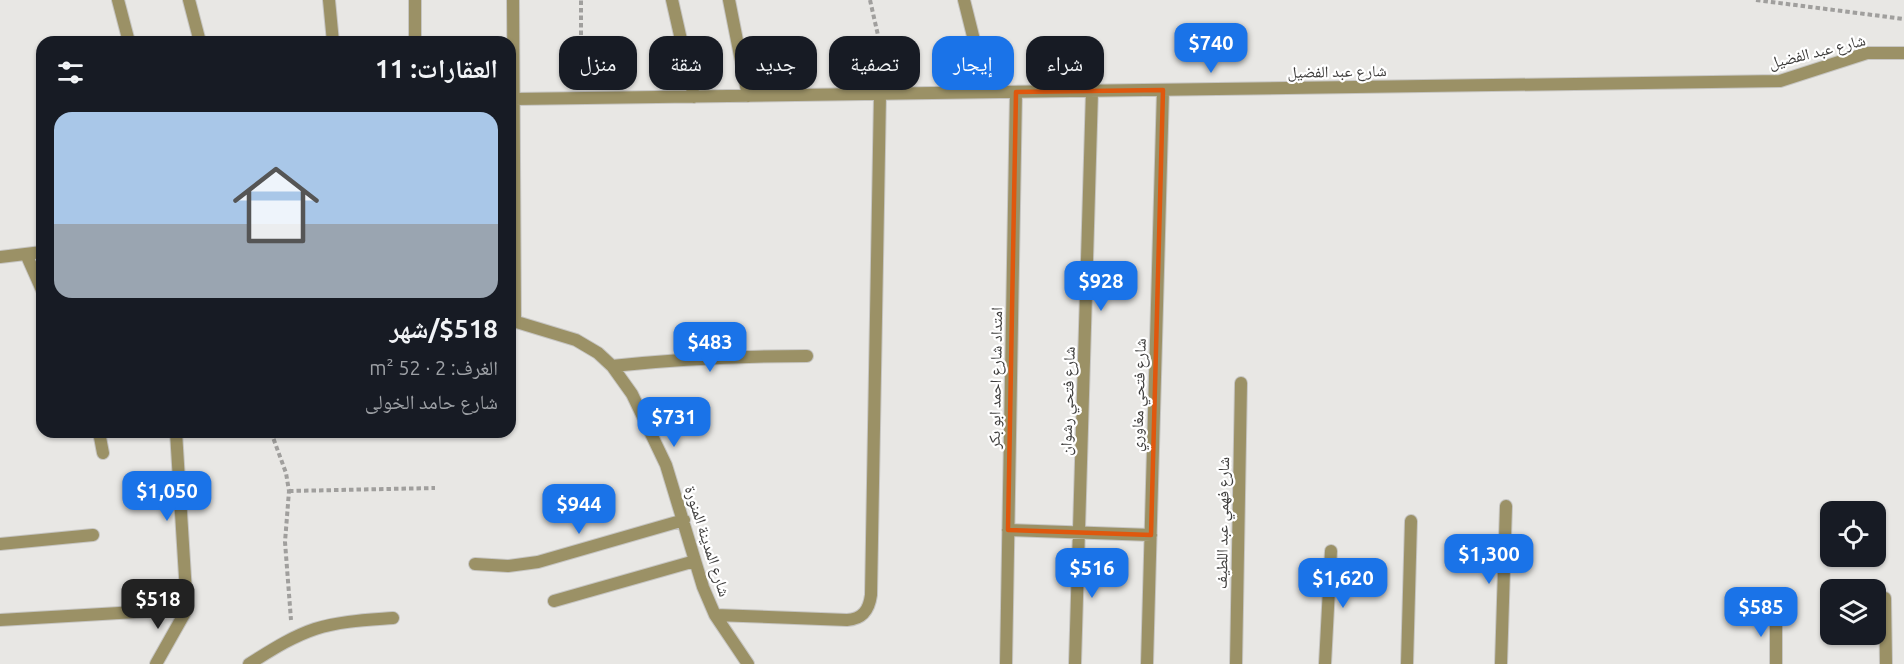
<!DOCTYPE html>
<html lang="ar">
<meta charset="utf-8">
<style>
:root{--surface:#171b24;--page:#242831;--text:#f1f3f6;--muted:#9ea1a6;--line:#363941;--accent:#1a73e8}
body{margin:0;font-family:Ubuntu,"Noto Naskh Arabic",sans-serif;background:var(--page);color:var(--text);direction:rtl;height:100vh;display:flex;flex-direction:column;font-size:22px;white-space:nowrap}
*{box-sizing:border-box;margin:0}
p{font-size:20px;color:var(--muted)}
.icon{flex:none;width:33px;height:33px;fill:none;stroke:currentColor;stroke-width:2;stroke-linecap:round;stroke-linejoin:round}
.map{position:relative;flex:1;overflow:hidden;direction:ltr}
.details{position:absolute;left:36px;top:36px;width:480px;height:402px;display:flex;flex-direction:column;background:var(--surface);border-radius:18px;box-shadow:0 2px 4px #0004;direction:rtl}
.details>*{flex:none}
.hud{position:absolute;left:534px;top:36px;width:570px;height:54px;direction:rtl;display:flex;gap:12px}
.buttons{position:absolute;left:1820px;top:501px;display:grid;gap:12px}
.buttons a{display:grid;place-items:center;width:66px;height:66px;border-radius:12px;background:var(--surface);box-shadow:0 2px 4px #0004;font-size:30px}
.price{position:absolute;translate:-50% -51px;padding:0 14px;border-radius:12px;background:var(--accent);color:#fff;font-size:20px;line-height:39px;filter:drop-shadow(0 2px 3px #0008)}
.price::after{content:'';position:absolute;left:50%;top:36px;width:18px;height:14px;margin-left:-9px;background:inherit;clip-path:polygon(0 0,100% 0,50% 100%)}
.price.selected{background:#222;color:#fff}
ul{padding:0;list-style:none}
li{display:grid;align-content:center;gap:12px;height:318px;padding:0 18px}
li+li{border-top:2px solid var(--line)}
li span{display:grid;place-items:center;height:186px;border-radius:18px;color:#555}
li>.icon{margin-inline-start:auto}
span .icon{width:108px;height:108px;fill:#fffc;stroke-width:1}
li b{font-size:26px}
h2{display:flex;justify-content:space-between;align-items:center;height:72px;padding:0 18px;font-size:26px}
.pill{padding:0 21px;border-radius:18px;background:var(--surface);box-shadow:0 2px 4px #0004;font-size:21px;line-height:54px}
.pill.selected{background:var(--accent);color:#fff}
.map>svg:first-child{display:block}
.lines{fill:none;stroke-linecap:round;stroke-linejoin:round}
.street-casing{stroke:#c6c5c2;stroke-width:14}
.path{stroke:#a09f9d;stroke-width:4;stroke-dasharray:4.5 3;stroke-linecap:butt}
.street{stroke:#9b9166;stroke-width:12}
.marked{fill:none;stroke:#df580e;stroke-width:4.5;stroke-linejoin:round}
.labels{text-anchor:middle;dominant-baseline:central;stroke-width:4.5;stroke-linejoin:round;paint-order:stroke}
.street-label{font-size:16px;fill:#3d3c3b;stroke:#fff}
</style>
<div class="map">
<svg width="1904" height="664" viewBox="0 0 1904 664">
<rect width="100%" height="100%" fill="#e8e7e4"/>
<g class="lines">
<g class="street-casing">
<path id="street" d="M118 0 129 42
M189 0 200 42
M329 0 333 42
M513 0 515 321
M672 0 694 97
M729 0 748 96
M964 0 987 92
M415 42V0
M514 99 1780 81 1867 53H1904
M26 254 42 290
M0 257 42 252
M510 320 576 340 598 353 612 366 632 394 666 465 703 587 715 615 748 664
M612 366C677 359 741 356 807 356
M99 432 103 453
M1008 530 1151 535
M0 544 93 535
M475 564 508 566 538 562 684 520
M1885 598 1886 664
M554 601 695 561
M1776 611V664
M715 615 847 620C863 619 869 610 871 595L880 94
M0 620 187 609
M156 664 187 609 176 432
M249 664C270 651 291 637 315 629 340 621 367 620 393 618
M1006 664 1016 92
M1075 664 1092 91
M1147 664 1163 90
M1236 664 1241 383
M1325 664 1331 551
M1407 664 1411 521
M1501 664 1506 506"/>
</g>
<path class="path" d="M870 0 887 75
M1756 0 1904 19
M581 80V0
M271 432 286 473 289 491 285 542 291 620
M289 491 435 488"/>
<use href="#street" class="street"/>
</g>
<path class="marked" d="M1163 90 1151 535 1008 530 1016 92Z"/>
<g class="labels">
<g class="street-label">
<text transform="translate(1817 51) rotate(-14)">شارع عبد الفضيل</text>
<text transform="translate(1337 71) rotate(-1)">شارع عبد الفضيل</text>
<text transform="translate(995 378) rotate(-89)">امتداد شارع احمد ابو بكر</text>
<text transform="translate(1138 395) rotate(-88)">شارع فتحي مغاوري</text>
<text transform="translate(1067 401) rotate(-88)">شارع فتحي رشوان</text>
<text transform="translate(1222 523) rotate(-89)">شارع فهمي عبد اللطيف</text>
<text transform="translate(708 541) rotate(72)">شارع المدينة المنورة</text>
</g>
</g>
</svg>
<div class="buttons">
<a><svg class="icon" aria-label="locate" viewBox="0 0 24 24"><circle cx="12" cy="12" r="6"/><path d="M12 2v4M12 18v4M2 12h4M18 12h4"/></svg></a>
<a><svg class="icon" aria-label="layers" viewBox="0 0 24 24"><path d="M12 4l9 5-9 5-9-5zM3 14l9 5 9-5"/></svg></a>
</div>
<b class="price" style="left:1211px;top:74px">$740</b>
<b class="price" style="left:1101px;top:312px">$928</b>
<b class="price" style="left:710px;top:373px">$483</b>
<b class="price" style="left:674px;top:448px">$731</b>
<b class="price" style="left:167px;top:522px">$1,050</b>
<b class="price" style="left:579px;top:535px">$944</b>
<b class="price" style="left:1489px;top:585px">$1,300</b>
<b class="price" style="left:1092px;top:599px">$516</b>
<b class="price" style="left:1343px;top:609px">$1,620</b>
<b class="price selected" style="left:158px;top:630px">$518</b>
<b class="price" style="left:1761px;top:638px">$585</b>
<div class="hud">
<a class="pill">شراء</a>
<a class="pill selected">إيجار</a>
<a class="pill">تصفية</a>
<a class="pill">جديد</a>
<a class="pill">شقة</a>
<a class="pill">منزل</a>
</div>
<section class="details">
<h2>العقارات: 11<svg class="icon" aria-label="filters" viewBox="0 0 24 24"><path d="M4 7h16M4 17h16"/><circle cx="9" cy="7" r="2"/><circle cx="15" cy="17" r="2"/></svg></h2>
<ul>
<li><span style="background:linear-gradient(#a9c7e8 60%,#9aa5b1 0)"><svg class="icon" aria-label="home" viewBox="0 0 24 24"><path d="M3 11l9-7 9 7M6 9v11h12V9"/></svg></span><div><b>$518/شهر</b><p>الغرف: 2 · 52 m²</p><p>شارع حامد الخولى</p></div></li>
</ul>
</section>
</div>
